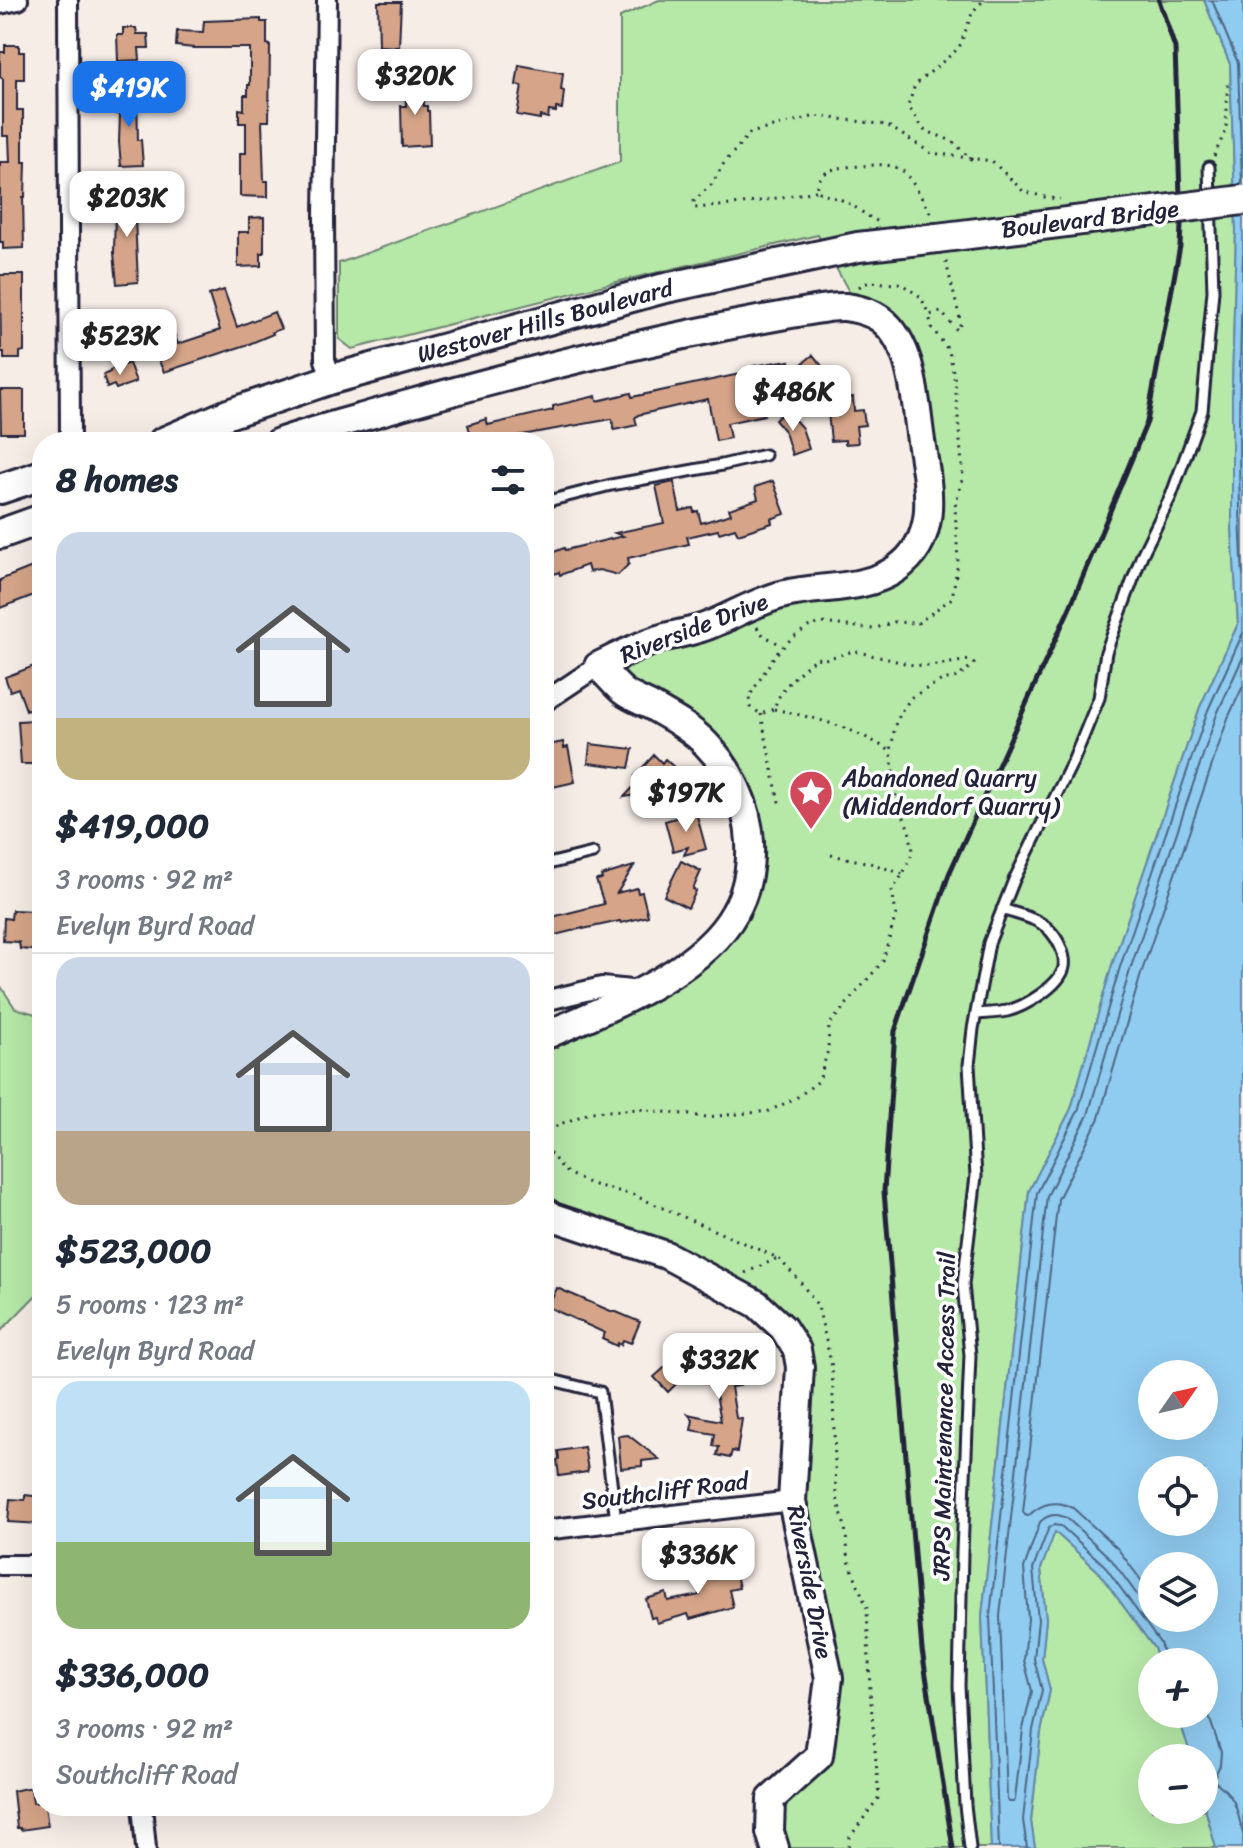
<!DOCTYPE html>
<meta charset="utf-8">
<style>
:root{--surface:#fff;--page:#f2f2f3;--text:#1f2937;--muted:#747a83;--line:#e0e1e3;--accent:#1a73e8}
body{margin:0;font-family:Sriracha,sans-serif;background:var(--page);color:var(--text);height:100vh;display:flex;flex-direction:column;font-size:30px;white-space:nowrap}
*{box-sizing:border-box;margin:0}
p{font-size:26px;color:var(--muted)}
.icon{flex:none;width:44px;height:44px;fill:none;stroke:currentColor;stroke-width:2;stroke-linecap:round;stroke-linejoin:round}
.map{position:relative;flex:1;overflow:hidden}
.side{position:absolute;left:32px;top:432px;width:522px;height:1384px;display:flex;flex-direction:column;background:var(--surface);border-radius:32px;box-shadow:0 8px 32px #0002}
.side>*{flex:none}
.needle{width:52px;rotate:56deg}
.fabs{position:absolute;left:1138px;top:1360px;display:grid;gap:16px}
.fabs a{display:grid;place-items:center;width:80px;height:80px;border-radius:50%;background:var(--surface);box-shadow:0 8px 32px #0002;font-size:40px}
.price{position:absolute;translate:-50% -68px;padding:0 18px;border-radius:16px;background:#fff;color:#222;font-size:26px;line-height:52px;filter:drop-shadow(0 2px 4px #0008)}
.price::after{content:'';position:absolute;left:50%;top:48px;width:24px;height:18px;margin-left:-12px;background:inherit;clip-path:polygon(0 0,100% 0,50% 100%)}
.price.selected{background:var(--accent);color:#fff}
ul{padding:0;list-style:none}
li{display:grid;align-content:center;gap:16px;height:424px;padding:0 24px}
li+li{border-top:2px solid var(--line)}
li span{display:grid;place-items:center;height:248px;border-radius:24px;color:#555}
li>.icon{margin-inline-start:auto}
span .icon{width:144px;height:144px;fill:#fffc;stroke-width:1}
li b{font-size:34px}
h2{display:flex;justify-content:space-between;align-items:center;height:96px;padding:0 24px;font-size:34px}
.map>svg:first-child{display:block}
.green{fill:#b6e8a8;stroke:#6c8572;stroke-width:2}
.water{fill:#90cbf0;stroke:#6487a8;stroke-width:2;fill-rule:evenodd}
.lines{fill:none;stroke-linecap:round;stroke-linejoin:round}
.shore{stroke:#4e6683;stroke-width:2}
.building{fill:#d6a589;stroke:#22223b;stroke-width:2}
.lane-casing{stroke:#22223b;stroke-width:15}
.street-casing{stroke:#22223b;stroke-width:24}
.secondary-casing{stroke:#22223b;stroke-width:32}
.primary-casing{stroke:#22223b;stroke-width:34}
.path{stroke:#22223b;stroke-width:3;stroke-dasharray:2 6;stroke-linecap:butt}
.lane{stroke:#fff;stroke-width:9}
.street{stroke:#fff;stroke-width:18}
.secondary{stroke:#fff;stroke-width:26}
.primary{stroke:#fff;stroke-width:28}
.rail{stroke:#22223b;stroke-width:5}
.primary-bridge-casing{stroke:#22223b;stroke-width:34;stroke-linecap:butt}
.primary-bridge{stroke:#fff;stroke-width:28}
.labels{text-anchor:middle;dominant-baseline:central;stroke-width:7;stroke-linejoin:round;paint-order:stroke}
.street-label{font-size:24px;fill:#22223b;stroke:#fff}
.poi-label{font-size:24px;fill:#22223b;stroke:#fff;text-anchor:start}
</style>
<div class="map">
<svg width="1243" height="1848" viewBox="0 0 1243 1848">
<rect width="100%" height="100%" fill="#f7ede7"/>
<filter id="ink" filterUnits="userSpaceOnUse"><feTurbulence type="fractalNoise" baseFrequency=".0125" numOctaves="2"/><feDisplacementMap in="SourceGraphic" scale="16" xChannelSelector="R" yChannelSelector="G"/><feConvolveMatrix kernelMatrix="1 2 1 2 8 2 1 2 1" color-interpolation-filters="sRGB"/></filter>
<g filter="url(#ink)">
<path class="green" d="M659 0H1204L1230 64 1236 229 1232 388V528L1238 624 1200 707 1112 965 1071 1109 1029 1191 982 1616 991 1848H775L771 1799 819 1756 829 1678 792 1501 800 1367 757 1304 544 1211V1036L669 975 745 885 732 778 598 666 862 583 918 546 908 366 859 310 818 235 620 281 352 349 339 339V263L620 162V17Z
M0 985 15 1008 42 1016V1289L0 1332Z
M1054 1531 1097 1570 1154 1648 1159 1662H1152V1714H1177L1191 1753 1192 1758H1152V1810H1204V1804L1216 1848H1035L1031 1821 1041 1732 1050 1690 1042 1659 1046 1619 1041 1569Z"/>
<path class="water" d="M1204 0H1243V1848H1216L1204 1804V1758H1192L1177 1714H1204V1662H1159L1154 1648 1097 1570 1055 1532 1041 1569 1046 1619 1042 1659 1050 1690 1041 1732 1031 1821 1035 1848H991L982 1616 1029 1191 1071 1109 1112 965 1200 707 1238 624 1232 528V388L1236 229 1230 64ZM1152 1374H1204V1426H1152ZM1152 1470H1204V1522H1152ZM1152 1566H1204V1618H1152Z"/>
<g class="lines">
<path class="shore" d="M1212 0 1238 63 1242 184
M1243 254C1240 361 1236 468 1243 575
M1152 1595 1118 1549 1073 1508C1056 1499 1042 1503 1028 1516L1025 1515 1023 1512 1058 1199 1099 1118 1141 974 1228 718 1243 686
M1152 1615 1111 1559 1068 1519C1058 1513 1048 1514 1040 1522L1024 1568 1028 1619 1024 1660 1032 1691 1023 1729 1015 1800 1013 1802H1009L1007 1799 1000 1616 1047 1196 1088 1115 1130 970 1217 714 1243 657
M1204 1702 1221 1752 1220 1765 1213 1780C1237 1797 1236 1807 1243 1834
M999 1848 990 1616 1037 1193 1078 1111 1120 967 1208 710 1243 633
M1027 1848 1023 1820 1033 1730 1042 1690 1034 1659 1038 1620 1033 1569 1049 1527 1054 1525 1061 1526 1104 1565 1160 1643 1166 1662"/>
</g>
<path class="building" d="M378 2H401L399 47 379 46Z
M261 19V22H267V44L270 45 269 121H262L264 181H268V197L240 196V153H246V123H239V109L244 110V95H248V85H250V48H194L176 46 177 31 203 32 204 21Z
M123 28H136L137 34H148L149 48H139L140 60 118 61 117 35H123Z
M5 45H19V52H24V79H17V110H23V162H26L25 197H23L24 248 3 249V242H0V162H10L9 136H3V79L0 77V52H5Z
M519 65 563 73 561 90 564 91 562 109 556 108V112L549 111 548 118 540 116V119L517 115 522 86 516 85Z
M405 82H423L424 106H427V111H429L430 145 402 147 401 106H406Z
M115 93H137L138 140H141L143 165 121 166 119 142 120 114H115Z
M143 197 144 219 135 218 138 282 117 284 114 253 115 209H117V198Z
M264 217V253H261V266L238 267V232H249V218Z
M0 275H24V351L20 352V359H4V352H1Z
M224 290 237 327 274 312 281 329 272 332 273 334 249 344 164 372 158 359H160L158 353 165 351 156 330 171 325 178 344 220 330 209 295Z
M813 355 848 398 853 397 854 411 863 410 865 425 856 426 858 443 845 444V440L831 441 827 403 813 387 827 375 747 390 764 415 727 423 730 438 716 441 708 399 638 415 635 418 637 425 614 430 612 419 505 438 506 442H473L468 425 486 419 488 425 553 410V406L596 396 597 401 631 393 632 397 754 371 753 366 783 361V362L790 361 792 372Z
M129 363 136 382 116 389 114 385 107 388 103 375 110 372V370Z
M0 390H24V433H1Z
M786 410 802 428 809 449 792 455 785 432 775 420Z
M773 481 785 514 771 519 772 523 738 534 735 528 719 533 718 530 687 537 689 544 628 558 629 564 618 575 599 570 589 572 587 565 560 575 559 572 544 578V556L564 548 565 550 623 536 615 533 664 523 656 486 674 482 680 511 693 508 694 512 698 511 701 523 731 514 729 509 758 499 755 487Z
M42 563V592L0 608V580Z
M34 666 39 682 42 681V704L26 710 18 688 10 691 5 677Z
M35 720 38 732H42V764H21L18 721Z
M563 742 564 748 568 747 575 782 544 789V746Z
M590 744 633 749 629 768 588 763Z
M654 755 662 763 665 759 676 769 673 772 682 780 660 805 658 797 650 807 640 798 644 794 624 797 640 780 635 776Z
M696 812 706 849 684 855 688 847 673 851 665 821Z
M681 861 701 871 693 889 696 891 688 908 664 896Z
M634 866 617 893 637 888 638 893 642 892 648 916 621 923 620 921 583 929V928L547 937 544 919 604 904 596 880 602 879 601 876Z
M12 910 35 911 34 919H42V951L20 949 19 942 3 941 4 918 11 919Z
M557 1288 613 1312 614 1311 640 1322 631 1343 623 1340 621 1345 618 1343 617 1346 602 1339 605 1333 548 1307Z
M715 1346 732 1366 738 1376 740 1386 731 1387 736 1418 742 1419 737 1452 732 1451 730 1458 717 1455 719 1447 713 1446 715 1434 691 1430 693 1420 688 1414 721 1421 716 1394 703 1378 688 1366 706 1349 709 1352Z
M682 1352V1378L668 1392 654 1377Z
M628 1435 659 1459 642 1461V1466L621 1468 618 1436Z
M584 1447 588 1470 587 1472 559 1476 557 1460 559 1459 558 1451Z
M25 1495 42 1497 41 1524 8 1522 10 1499 25 1500Z
M721 1557 726 1577 736 1574 739 1588 729 1590 733 1607 690 1619 688 1614 657 1623 655 1617 651 1618 646 1599 666 1593 668 1601 700 1595 694 1572 708 1569 706 1561Z
M26 1788H31L33 1803 42 1802V1806H45L48 1826 21 1830 20 1828H17L13 1791Z"/>
<g class="lines">
<g class="lane-casing">
<path id="lane" d="M544 502 611 485 722 465 765 455
M544 865 593 853
M976 1014C986 1013 997 1013 1007 1011 1024 1007 1060 986 1064 967 1066 956 1059 941 1052 933 1040 918 1019 915 1002 909
M544 1378 600 1392 616 1521
M970 1848 965 1805 959 1686 962 1552 970 1355 963 1284 976 1176 969 1065 973 1029 989 943 1014 880 1074 759 1099 698 1106 652 1142 555 1171 496 1202 411 1213 291 1209 167"/>
</g>
<g class="street-casing">
<path id="street" d="M68 0 70 442
M327 0 324 216 325 360 332 379
M0 4 18 0
M544 702 598 666
M544 1001 602 987 640 991
M544 1530 792 1501
M0 1565H42
M142 1806 146 1848"/>
</g>
<g class="secondary-casing">
<path id="secondary" d="M279 442C319 428 361 418 401 406 504 377 608 350 713 329 741 323 769 318 797 313 812 311 829 306 845 307 854 308 865 311 874 315 914 336 915 402 921 441 928 486 941 538 896 569 864 591 821 585 785 594 759 600 736 614 712 624 697 631 681 633 665 637 642 644 620 655 598 666 607 674 615 685 624 692 632 698 642 701 651 706 670 717 691 728 706 744 731 770 748 805 750 842 751 865 747 891 735 912 702 973 605 1009 544 1036
M544 1211 553 1217 666 1255 757 1304 783 1328 797 1350 800 1367 792 1501 829 1678 819 1756 771 1799 770 1832 775 1848"/>
</g>
<g class="primary-casing">
<path id="primary" d="M163 442 228 414 332 379 661 289 858 247 937 238
M0 489 42 475
M0 534 42 519"/>
</g>
<path class="path" d="M1214 156 1226 130 1228 81
M972 160 952 141 924 130 908 106 915 85 959 48 973 11 984 0
M816 191 743 204 695 208 694 201 712 184 724 163 750 133 816 116 887 125 931 153 992 161 1023 191 1048 198 1060 199
M877 221C865 216 855 205 842 200 831 196 827 197 816 190 819 167 842 167 861 166 876 165 892 162 904 172 913 181 926 205 932 216
M859 287C871 277 885 286 900 283L921 297 929 315
M757 627 763 635 783 646
M774 709C818 719 851 726 890 751
M761 714 780 807
M831 855 870 863 903 874
M544 1145 546 1132 560 1124 592 1112 639 1109 707 1117 769 1111 796 1098 819 1081 828 1050 829 1025 883 961 896 914 892 890 903 874 913 851 909 830 896 798 891 751 895 725 902 710 912 697 942 680 958 677 974 664 970 660 930 666 913 665 854 651 825 659 815 658C799 674 781 685 774 709L761 714 750 707 749 697 775 655 792 638 808 627 822 623 873 629 894 622 918 623 952 598 958 562 955 506 963 477 955 381 949 351 932 328 929 315 941 312 957 330 961 323 945 258
M544 1147 567 1173 591 1184 633 1195 778 1258 798 1279 818 1306 832 1367 836 1494 845 1527 849 1561 867 1608 870 1691 879 1797 850 1837 849 1848
M745 1273 778 1258"/>
<use href="#lane" class="lane"/>
<use href="#street" class="street"/>
<use href="#secondary" class="secondary"/>
<use href="#primary" class="primary"/>
<path class="rail" d="M953 1848 922 1650 884 1191 895 1031 949 874 1071 605 1147 422 1180 246 1181 226 1175 48 1159 0"/>
<g class="primary-bridge-casing">
<path id="primary-bridge" d="M937 238 1243 200"/>
</g>
<use href="#primary-bridge" class="primary-bridge"/>
</g>
</g>
<defs>
<g id="sight-pin" transform="scale(2.3)"><path d="M0 17L-7.5 6A9.5 9.5 0 1 1 7.5 6Z" fill="#d1495b" stroke="#fff"/><path d="M0-6L1.8-2.2L6-1.7L2.9 1.2L3.7 5.4L0 3.3L-3.7 5.4L-2.9 1.2L-6-1.7L-1.8-2.2Z" fill="#fff"/></g>
</defs>
<g fill-rule="evenodd">
<use href="#sight-pin" x="811" y="792"/>
</g>
<g class="labels">
<g class="street-label">
<text transform="translate(1090 219) rotate(-7)">Boulevard Bridge</text>
<text transform="translate(545 321) rotate(-15)">Westover Hills Boulevard</text>
<text transform="translate(694 628) rotate(-21)">Riverside Drive</text>
<text transform="translate(944 1416) rotate(-89)">JRPS Maintenance Access Trail</text>
<text transform="translate(665 1491) rotate(-7)">Southcliff Road</text>
<text transform="translate(810 1582) rotate(79)">Riverside Drive</text>
</g>
<g class="poi-label">
<text x="842" y="778">Abandoned Quarry<tspan x="842" dy="28">(Middendorf Quarry)</tspan></text>
</g>
</g>
</svg>
<div class="fabs">
<a><svg class="needle" viewBox="-14 -14 28 28"><path d="M0-13l5 13h-10z" fill="#e53935"/><path d="M0 13l5-13h-10z" fill="#747a83"/></svg></a>
<a><svg class="icon" aria-label="locate" viewBox="0 0 24 24"><circle cx="12" cy="12" r="6"/><path d="M12 2v4M12 18v4M2 12h4M18 12h4"/></svg></a>
<a><svg class="icon" aria-label="layers" viewBox="0 0 24 24"><path d="M12 4l9 5-9 5-9-5zM3 14l9 5 9-5"/></svg></a>
<a>+</a>
<a>−</a>
</div>
<b class="price" style="left:415px;top:117px">$320K</b>
<b class="price selected" style="left:129px;top:129px">$419K</b>
<b class="price" style="left:127px;top:239px">$203K</b>
<b class="price" style="left:120px;top:377px">$523K</b>
<b class="price" style="left:793px;top:433px">$486K</b>
<b class="price" style="left:686px;top:834px">$197K</b>
<b class="price" style="left:719px;top:1401px">$332K</b>
<b class="price" style="left:698px;top:1596px">$336K</b>
<section class="side">
<h2>8 homes<svg class="icon" aria-label="filters" viewBox="0 0 24 24"><path d="M4 7h16M4 17h16"/><circle cx="9" cy="7" r="2"/><circle cx="15" cy="17" r="2"/></svg></h2>
<ul>
<li><span style="background:linear-gradient(#c9d6e8 75%,#c2b280 0)"><svg class="icon" aria-label="home" viewBox="0 0 24 24"><path d="M3 11l9-7 9 7M6 9v11h12V9"/></svg></span><div><b>$419,000</b><p>3 rooms · 92 m²</p><p>Evelyn Byrd Road</p></div></li>
<li><span style="background:linear-gradient(#c9d6e8 70%,#b9a48a 0)"><svg class="icon" aria-label="home" viewBox="0 0 24 24"><path d="M3 11l9-7 9 7M6 9v11h12V9"/></svg></span><div><b>$523,000</b><p>5 rooms · 123 m²</p><p>Evelyn Byrd Road</p></div></li>
<li><span style="background:linear-gradient(#bfe0f5 65%,#8fb573 0)"><svg class="icon" aria-label="home" viewBox="0 0 24 24"><path d="M3 11l9-7 9 7M6 9v11h12V9"/></svg></span><div><b>$336,000</b><p>3 rooms · 92 m²</p><p>Southcliff Road</p></div></li>
</ul>
</section>
</div>
